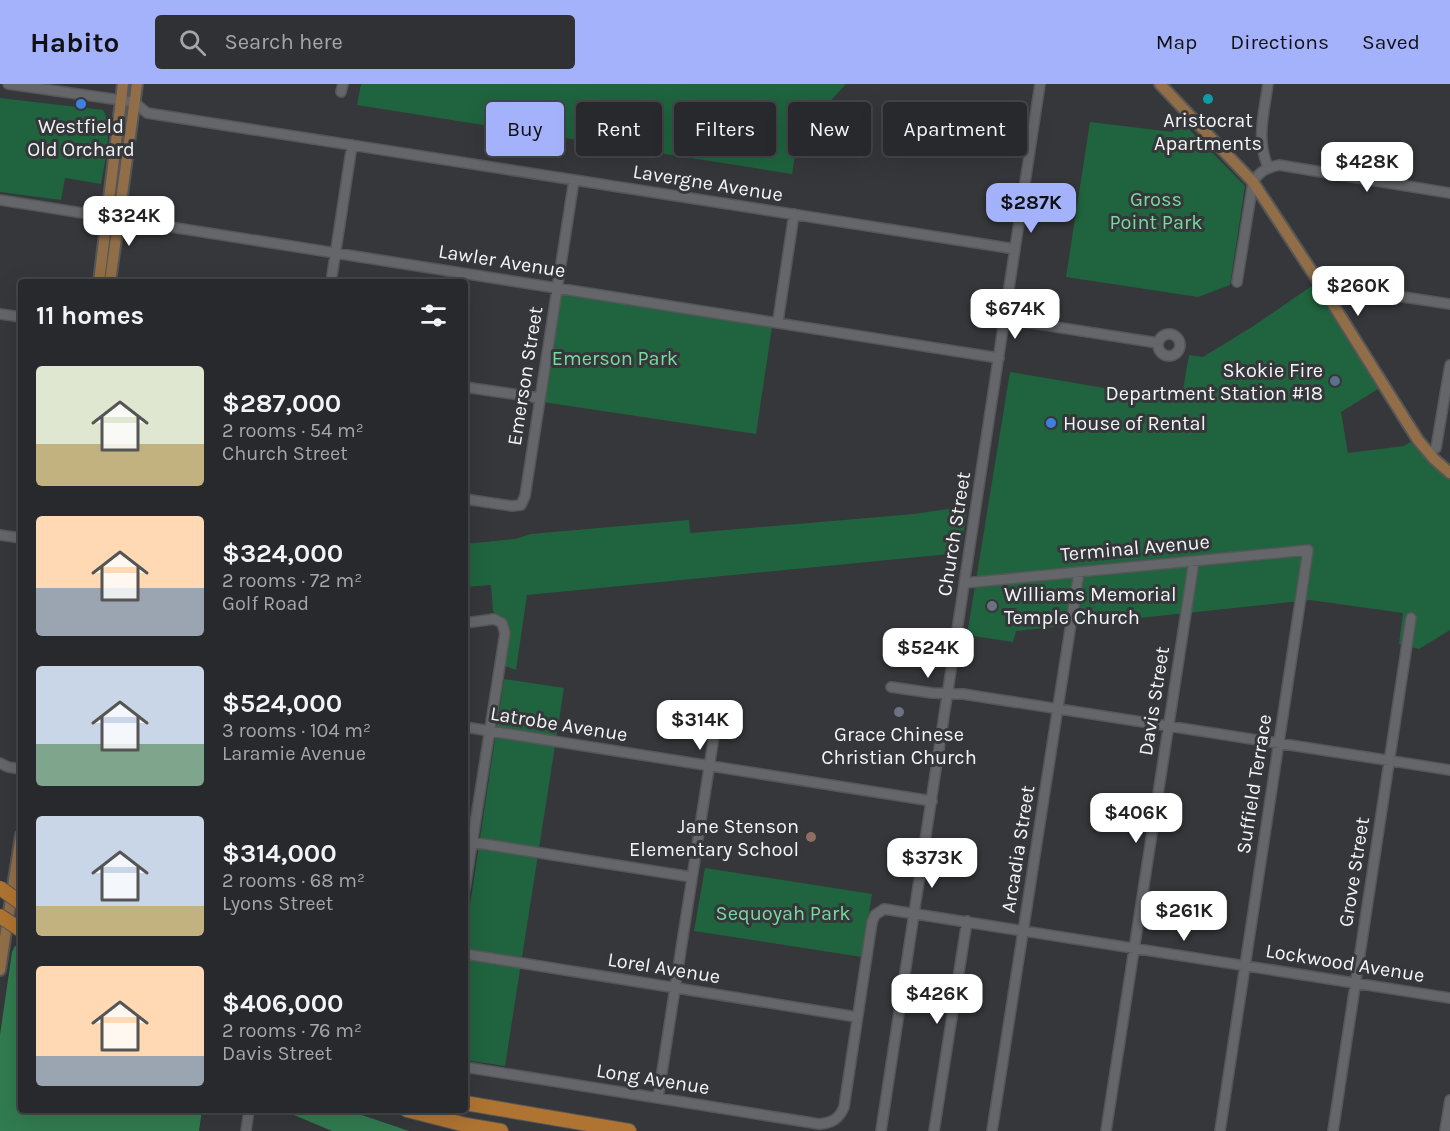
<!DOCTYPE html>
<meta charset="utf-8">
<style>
:root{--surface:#28292c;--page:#303134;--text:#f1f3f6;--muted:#a5a6a9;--line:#444548;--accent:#a4b2fc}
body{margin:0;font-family:Karla,sans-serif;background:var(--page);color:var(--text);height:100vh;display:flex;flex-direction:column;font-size:22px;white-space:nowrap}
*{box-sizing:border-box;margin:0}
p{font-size:20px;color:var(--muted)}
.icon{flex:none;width:33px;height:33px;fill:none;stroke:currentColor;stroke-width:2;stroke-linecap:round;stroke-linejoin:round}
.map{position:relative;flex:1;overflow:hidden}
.side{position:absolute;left:18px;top:195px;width:450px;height:834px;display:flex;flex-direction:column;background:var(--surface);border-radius:6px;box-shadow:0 6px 24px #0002,0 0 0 2px var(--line)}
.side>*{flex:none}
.hud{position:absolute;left:486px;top:18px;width:570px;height:54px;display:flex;gap:12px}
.price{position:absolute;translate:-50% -51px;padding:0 14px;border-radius:12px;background:#fff;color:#222;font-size:20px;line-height:39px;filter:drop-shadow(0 2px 3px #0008)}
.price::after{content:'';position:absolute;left:50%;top:36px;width:18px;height:14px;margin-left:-9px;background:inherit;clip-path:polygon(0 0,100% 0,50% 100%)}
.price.current{background:var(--accent);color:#111}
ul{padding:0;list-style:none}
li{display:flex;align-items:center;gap:18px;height:150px;padding:0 18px}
li span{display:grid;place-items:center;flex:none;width:168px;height:120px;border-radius:6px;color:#555}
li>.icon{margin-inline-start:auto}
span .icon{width:72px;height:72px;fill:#fffc;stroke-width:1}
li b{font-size:26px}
h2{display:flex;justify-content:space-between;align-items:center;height:72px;padding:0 18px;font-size:26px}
.tag{padding:0 21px;border-radius:6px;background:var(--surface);box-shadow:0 6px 24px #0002,0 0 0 2px var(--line);font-size:21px;line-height:54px}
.tag.current{background:var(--accent);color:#111}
header{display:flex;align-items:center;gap:36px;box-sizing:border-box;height:84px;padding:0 30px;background:var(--accent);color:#111}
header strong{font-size:28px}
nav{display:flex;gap:33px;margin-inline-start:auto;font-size:21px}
.search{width:420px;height:54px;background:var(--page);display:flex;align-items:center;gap:15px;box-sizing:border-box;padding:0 21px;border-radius:6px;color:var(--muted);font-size:22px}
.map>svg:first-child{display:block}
.green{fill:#1f643e}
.forest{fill:#317b50}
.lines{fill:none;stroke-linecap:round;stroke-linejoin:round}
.minor-casing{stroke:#555658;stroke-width:12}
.major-casing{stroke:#555658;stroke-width:14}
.highway-casing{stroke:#555658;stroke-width:16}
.minor{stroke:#65666a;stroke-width:9}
.major{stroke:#916e48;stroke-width:10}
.highway{stroke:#af7431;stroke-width:14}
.highway-bridge-casing{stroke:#555658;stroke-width:16;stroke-linecap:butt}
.highway-bridge{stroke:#af7431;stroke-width:14}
.culture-dot{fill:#0f9aa8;stroke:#35373a;stroke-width:2}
.shop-dot{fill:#3f7fe0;stroke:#35373a;stroke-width:2}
.service-dot{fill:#5c6f8a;stroke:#35373a;stroke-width:2}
.worship-dot{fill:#6b7280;stroke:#35373a;stroke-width:2}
.education-dot{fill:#8d6e63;stroke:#35373a;stroke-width:2}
.labels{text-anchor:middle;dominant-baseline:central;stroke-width:6;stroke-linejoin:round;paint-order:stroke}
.poi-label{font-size:20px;fill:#f3f4f6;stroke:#35373a}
.street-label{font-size:20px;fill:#f3f4f6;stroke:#35373a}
.park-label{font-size:20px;fill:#77dc9e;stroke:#35373a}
</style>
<header>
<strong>Habito</strong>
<div class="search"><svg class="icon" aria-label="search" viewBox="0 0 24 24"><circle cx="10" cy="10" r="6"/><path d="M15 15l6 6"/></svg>Search here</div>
<nav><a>Map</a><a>Directions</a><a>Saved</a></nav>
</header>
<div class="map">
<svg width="1450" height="1047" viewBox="0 0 1450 1047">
<rect width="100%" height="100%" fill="#35373a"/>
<path class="green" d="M361 0H846L798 52 792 90 357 21Z
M0 14 103 26C114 43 104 81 101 100L65 94 61 116 0 108Z
M1176 32 1245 102 1230 201 1198 213 1066 193 1090 38 1173 48Z
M1313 201 1378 305 1341 328 1348 369 1404 362 1410 358 1450 396V546L1419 565 1399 560 1403 529 1310 516 1016 547 1013 558 967 551 1010 288 1181 317 1189 271 1203 273 1255 241Z
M561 210 772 243 756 350 543 318Z
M968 422 960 469 527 511 516 586 502 581 508 542 493 527 491 501 465 503V460L515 455 531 450 689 436 690 449 914 430Z
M504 595 564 604 505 982 465 976V854Z
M705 784 872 810 862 873 694 847Z"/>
<path class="forest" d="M15 862 21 864V1026H202L199 1047H0V951L12 868Z
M282 1026H347L409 1047H332Z"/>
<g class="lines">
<g class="minor-casing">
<path id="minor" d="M8 0 134 18 147 29 1015 165
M341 8 343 0
M998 42 1033 47
M1268 83C1256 55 1264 29 1268 0
M0 116 999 274
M331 198 352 61
M1237 198 1253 98C1260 87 1266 84 1279 81L1450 109
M1324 206 1331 202 1450 220
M0 230 21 233
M1005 235 1158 259
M778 237 794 130
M1158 261a11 11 0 1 1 22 0a11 11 0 1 1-22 0Z
M465 303 540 314
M1428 368 1436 364 1450 281
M465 415 512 422 521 421 525 412 574 96
M0 451 21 454
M965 499 1308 466 1220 1047
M465 539 494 535 502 539 505 549 465 804
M891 603 932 609 963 610 1450 686
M465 643 932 717
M0 679 8 683 21 685
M465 757 692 793
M465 870 857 933
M465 983 819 1040C832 1039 839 1035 844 1023L872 838 875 831 884 825 1450 914
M658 1014 718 626
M246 1047 249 1026
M881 1047 1040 0
M934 1047 967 837
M992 1047 1079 488
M1106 1047 1194 477
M1333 1047 1411 534
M1445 1047 1450 1016"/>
</g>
<g class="major-casing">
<path id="major" d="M1160 0 1253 98 1324 206 1418 356 1434 375 1450 389
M99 198 123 0
M110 198 137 0
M0 886 21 751"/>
</g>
<g class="highway-casing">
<path id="highway" d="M465 1019 629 1047
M407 1026 466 1041 501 1047"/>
</g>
<use href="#minor" class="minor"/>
<use href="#major" class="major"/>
<use href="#highway" class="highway"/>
<g class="highway-bridge-casing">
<path id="highway-bridge" d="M0 804 21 819
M0 832 21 846"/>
</g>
<use href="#highway-bridge" class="highway-bridge"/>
</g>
<circle class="culture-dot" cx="1208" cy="15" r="6"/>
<g class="shop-dot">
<circle cx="81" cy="20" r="6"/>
<circle cx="1051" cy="339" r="6"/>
</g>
<circle class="service-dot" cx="1335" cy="297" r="6"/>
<g class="worship-dot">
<circle cx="992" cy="522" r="6"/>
<circle cx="899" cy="628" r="6"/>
</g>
<circle class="education-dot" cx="811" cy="753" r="6"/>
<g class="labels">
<g class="poi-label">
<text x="1208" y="36">Aristocrat<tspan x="1208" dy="23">Apartments</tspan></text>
<text x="81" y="42">Westfield<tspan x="81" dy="23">Old Orchard</tspan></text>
<text x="1323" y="286" text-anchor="end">Skokie Fire<tspan x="1323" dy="23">Department Station #18</tspan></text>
<text x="1063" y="339" text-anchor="start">House of Rental</text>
<text x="1004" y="510" text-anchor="start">Williams Memorial<tspan x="1004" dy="23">Temple Church</tspan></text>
<text x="899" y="650">Grace Chinese<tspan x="899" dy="23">Christian Church</tspan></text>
<text x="799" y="742" text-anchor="end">Jane Stenson<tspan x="799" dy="23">Elementary School</tspan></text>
</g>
<g class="street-label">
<text transform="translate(708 99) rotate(9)">Lavergne Avenue</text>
<text transform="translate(502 177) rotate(9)">Lawler Avenue</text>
<text transform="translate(525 292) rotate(-81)">Emerson Street</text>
<text transform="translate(954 450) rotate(-81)">Church Street</text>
<text transform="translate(1135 464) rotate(-5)">Terminal Avenue</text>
<text transform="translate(1154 617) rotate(-81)">Davis Street</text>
<text transform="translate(559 640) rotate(9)">Latrobe Avenue</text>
<text transform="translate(1254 700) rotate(-81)">Suffield Terrace</text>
<text transform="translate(1018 765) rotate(-81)">Arcadia Street</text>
<text transform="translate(1354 788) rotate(-81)">Grove Street</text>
<text transform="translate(1345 879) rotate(9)">Lockwood Avenue</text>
<text transform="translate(664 884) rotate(9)">Lorel Avenue</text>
<text transform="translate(653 995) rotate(9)">Long Avenue</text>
</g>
<g class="park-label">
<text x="1156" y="115">Gross<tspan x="1156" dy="23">Point Park</tspan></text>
<text x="615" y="274">Emerson Park</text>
<text x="783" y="829">Sequoyah Park</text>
</g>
</g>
</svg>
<b class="price" style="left:1367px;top:109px">$428K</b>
<b class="price current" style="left:1031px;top:150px">$287K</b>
<b class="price" style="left:129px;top:163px">$324K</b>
<b class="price" style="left:1358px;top:233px">$260K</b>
<b class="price" style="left:1015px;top:256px">$674K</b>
<b class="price" style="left:928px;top:595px">$524K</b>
<b class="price" style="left:700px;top:667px">$314K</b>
<b class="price" style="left:1136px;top:760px">$406K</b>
<b class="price" style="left:932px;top:805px">$373K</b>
<b class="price" style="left:1184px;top:858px">$261K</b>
<b class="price" style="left:937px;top:941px">$426K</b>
<div class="hud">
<a class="tag current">Buy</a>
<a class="tag">Rent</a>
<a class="tag">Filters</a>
<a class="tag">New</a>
<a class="tag">Apartment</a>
</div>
<section class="side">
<h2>11 homes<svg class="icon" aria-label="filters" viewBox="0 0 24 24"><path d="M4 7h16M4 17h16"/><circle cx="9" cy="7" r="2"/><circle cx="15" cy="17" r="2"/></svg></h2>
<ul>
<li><span style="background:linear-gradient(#dfe7d0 65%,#c2b280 0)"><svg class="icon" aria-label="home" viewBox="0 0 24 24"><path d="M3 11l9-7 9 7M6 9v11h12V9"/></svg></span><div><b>$287,000</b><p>2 rooms · 54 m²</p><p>Church Street</p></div></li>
<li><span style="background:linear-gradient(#ffd9b3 60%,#9aa5b1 0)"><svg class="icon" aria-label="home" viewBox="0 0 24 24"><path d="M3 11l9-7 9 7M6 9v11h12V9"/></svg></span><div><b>$324,000</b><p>2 rooms · 72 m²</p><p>Golf Road</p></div></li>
<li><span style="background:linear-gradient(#c9d6e8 65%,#7fa58c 0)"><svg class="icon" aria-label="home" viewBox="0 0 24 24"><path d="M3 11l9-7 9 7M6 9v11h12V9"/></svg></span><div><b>$524,000</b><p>3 rooms · 104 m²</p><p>Laramie Avenue</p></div></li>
<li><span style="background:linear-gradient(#c9d6e8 75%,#c2b280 0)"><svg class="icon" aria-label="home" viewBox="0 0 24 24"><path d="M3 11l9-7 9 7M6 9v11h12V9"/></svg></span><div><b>$314,000</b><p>2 rooms · 68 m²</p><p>Lyons Street</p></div></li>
<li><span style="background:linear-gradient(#ffd9b3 75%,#9aa5b1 0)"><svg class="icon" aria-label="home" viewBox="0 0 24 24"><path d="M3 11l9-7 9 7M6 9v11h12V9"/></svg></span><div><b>$406,000</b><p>2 rooms · 76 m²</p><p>Davis Street</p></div></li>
</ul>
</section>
</div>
